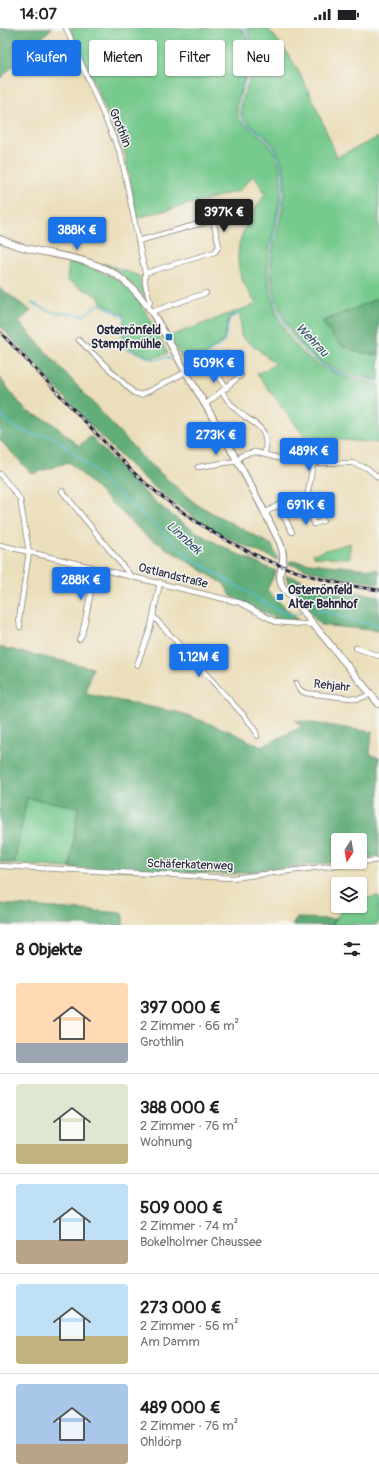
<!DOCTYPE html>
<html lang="de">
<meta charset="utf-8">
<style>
:root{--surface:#fff;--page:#f2f2f2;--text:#202124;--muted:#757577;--line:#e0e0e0;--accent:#1a73e8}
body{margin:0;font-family:Pangolin,sans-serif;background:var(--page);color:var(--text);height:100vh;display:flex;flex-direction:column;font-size:15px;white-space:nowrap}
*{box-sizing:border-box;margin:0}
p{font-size:13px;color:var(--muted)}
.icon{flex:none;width:22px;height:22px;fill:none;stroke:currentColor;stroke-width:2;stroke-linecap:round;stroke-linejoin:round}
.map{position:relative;height:897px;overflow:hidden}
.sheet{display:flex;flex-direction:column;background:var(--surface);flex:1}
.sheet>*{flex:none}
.hud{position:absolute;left:12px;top:12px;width:355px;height:36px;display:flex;gap:8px}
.needle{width:26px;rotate:191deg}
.tools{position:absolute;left:331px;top:805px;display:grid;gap:8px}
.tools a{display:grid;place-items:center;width:36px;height:36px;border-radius:4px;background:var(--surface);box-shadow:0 1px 3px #0004;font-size:20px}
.price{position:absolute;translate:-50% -34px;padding:0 9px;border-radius:4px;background:var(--accent);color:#fff;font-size:13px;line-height:26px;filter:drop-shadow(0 1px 2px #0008)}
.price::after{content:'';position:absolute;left:50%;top:24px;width:12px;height:9px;margin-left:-6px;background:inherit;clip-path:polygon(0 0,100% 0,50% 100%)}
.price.current{background:#222;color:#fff}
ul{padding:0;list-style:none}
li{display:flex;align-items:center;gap:12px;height:100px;padding:0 16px}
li+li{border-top:1px solid var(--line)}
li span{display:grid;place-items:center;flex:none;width:112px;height:80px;border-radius:4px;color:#555}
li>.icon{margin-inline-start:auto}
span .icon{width:48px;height:48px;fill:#fffc;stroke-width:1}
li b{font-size:17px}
h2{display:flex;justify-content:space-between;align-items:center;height:48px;padding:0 16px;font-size:17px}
.chip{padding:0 14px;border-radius:4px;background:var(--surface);box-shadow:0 1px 3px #0004;font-size:14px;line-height:36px}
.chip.current{background:var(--accent);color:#fff}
.status{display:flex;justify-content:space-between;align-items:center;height:28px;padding:0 20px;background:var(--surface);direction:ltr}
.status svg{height:11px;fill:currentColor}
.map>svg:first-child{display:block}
.green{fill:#75c98c;stroke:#4c7664}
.forest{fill:#60ad78;stroke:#41685a}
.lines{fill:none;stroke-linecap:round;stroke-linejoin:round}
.stream{stroke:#52bcce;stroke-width:1.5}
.minor-casing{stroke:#86807a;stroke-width:6}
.secondary-casing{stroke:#86807a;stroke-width:8}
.minor{stroke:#fff;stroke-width:4.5}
.secondary{stroke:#fff;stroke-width:6}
.rail-casing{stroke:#22223b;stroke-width:3}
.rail{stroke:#f6f6f2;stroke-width:1.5;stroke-dasharray:4.5;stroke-linecap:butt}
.poi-dot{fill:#1f6fb2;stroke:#f6f6f2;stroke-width:1.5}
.labels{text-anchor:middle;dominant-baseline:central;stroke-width:3;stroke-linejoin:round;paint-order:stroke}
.street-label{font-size:12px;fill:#22223b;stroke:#f6f6f2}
.poi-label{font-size:12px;font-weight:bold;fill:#22223b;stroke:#f6f6f2;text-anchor:end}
.water-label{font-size:13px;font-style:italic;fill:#33586e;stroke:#f6f6f2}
</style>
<div class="status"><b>14:07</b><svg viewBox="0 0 49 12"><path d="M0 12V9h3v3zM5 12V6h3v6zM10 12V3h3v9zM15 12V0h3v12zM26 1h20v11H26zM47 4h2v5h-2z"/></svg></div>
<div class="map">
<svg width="379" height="897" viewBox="0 0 379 897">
<rect width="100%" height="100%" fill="#f6f6f2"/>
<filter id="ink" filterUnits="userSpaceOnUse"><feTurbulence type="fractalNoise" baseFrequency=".025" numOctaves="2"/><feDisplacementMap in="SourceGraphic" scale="8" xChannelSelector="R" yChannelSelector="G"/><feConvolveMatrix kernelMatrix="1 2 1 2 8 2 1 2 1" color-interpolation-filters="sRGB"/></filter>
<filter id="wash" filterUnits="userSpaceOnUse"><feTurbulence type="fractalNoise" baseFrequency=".012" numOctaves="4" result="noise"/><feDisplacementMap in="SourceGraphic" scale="16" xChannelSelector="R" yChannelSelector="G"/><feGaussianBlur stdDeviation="0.9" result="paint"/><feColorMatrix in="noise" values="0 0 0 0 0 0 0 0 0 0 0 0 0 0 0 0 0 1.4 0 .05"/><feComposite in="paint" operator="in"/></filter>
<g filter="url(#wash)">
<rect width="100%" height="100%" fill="#ebdeba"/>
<path class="green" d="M70 0H241C264 33 231 62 238 88 241 97 254 102 261 108 270 116 278 129 280 141 284 171 273 199 268 228 266 242 268 256 272 270 285 325 326 349 379 357V415L305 409 257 346 276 336 241 308 240 286 229 289 223 313 201 329 183 333 170 308 256 276C251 267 244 258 241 249 231 215 248 192 265 166L254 147 239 163 137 190 125 126Z
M247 0H267C301 35 318 85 337 129L379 109V270L322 294 343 319 371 326H379V352C363 349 347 347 332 340 293 321 267 271 272 229 276 199 290 169 283 139 281 131 277 121 272 115 265 105 244 96 242 86 240 74 246 61 250 50 255 34 253 16 247 0Z
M69 234C84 238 99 242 113 249 140 264 153 299 168 325L153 330 126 318 124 315V287L101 274 99 269 67 252Z
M103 235 139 248 145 269 123 248Z
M350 515V530L315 529 313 526Z
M27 769 78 779 70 840 14 836Z
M379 868V893L376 897H332L344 878H360V871Z"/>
<path class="forest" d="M0 0H52L0 51Z
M0 260 31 283 19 294 145 432 196 476 272 517 278 532C253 522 227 511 204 496 124 445 65 367 0 298Z
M379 270V326C349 326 338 317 322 294Z
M0 350 26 383 51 394 79 418 91 408C120 440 151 474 187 498 215 516 245 530 276 543L267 562 299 593 278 592 231 568 224 556 145 507 69 434 32 446 0 412Z
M290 533 379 542V556L331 548 289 536Z
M286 547 329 560 379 568V603L320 597 289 559Z
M0 619 93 640 86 666 181 685 232 704 261 719 301 699 294 692 372 704 370 726 379 729V829L360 831V812H338V834L230 846 70 840 78 779 27 770 14 836 0 835Z
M0 876 123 885V897H0Z
M297 890 336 891 332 897H292Z"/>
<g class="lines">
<path class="stream" d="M244 0C263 35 236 55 240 85 241 96 256 101 263 107 273 117 280 128 282 141 287 171 273 200 270 230 265 274 291 320 330 341 344 349 363 352 379 354
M32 275 52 284 84 287 97 277 101 276 124 289 122 309 125 320 154 332 166 329 171 331
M185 333 201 330 224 314 230 290 239 286
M0 385 7 393 18 401 32 406 52 408 76 427 122 469 158 499 187 528 279 583 289 586 302 585
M306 584 322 583 354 593 379 597"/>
</g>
</g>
<g filter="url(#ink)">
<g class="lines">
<g class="minor-casing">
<path id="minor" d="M66 0 121 127 145 245V255L150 274 148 279
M213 192 227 189
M138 213 213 192 219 218 215 224 145 245
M151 284 206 265
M79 312 134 365 141 367 186 344
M215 343 227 360
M222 364C226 369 229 375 234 379 249 397 270 394 265 425
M205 377 241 347 227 326
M198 439 237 433 242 427 255 424 297 435H352L367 440 379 450
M0 446 20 471 29 524 19 591 20 599
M62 463 130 547
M310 482 320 480 323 493 314 496 307 470 313 436
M265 485 278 477 292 504
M0 517 241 575 276 594 315 597
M153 588 247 691 256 704 257 708
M79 611 82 607 96 540
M356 620 379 628
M137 637 151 598 160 554
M296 655 299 661 305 665 359 671 371 666
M0 838 232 850 379 832"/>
</g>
<g class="secondary-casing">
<path id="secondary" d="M0 211C36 228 81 225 115 246 150 269 167 312 187 346 220 401 252 457 280 515 289 536 275 542 282 558L379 676"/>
</g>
<use href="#minor" class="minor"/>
<use href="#secondary" class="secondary"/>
<g class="rail-casing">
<path id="rail" d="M0 304 132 443C203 508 283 551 379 562"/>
</g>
<use href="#rail" class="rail"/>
</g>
</g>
<g class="poi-dot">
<rect x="165" y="305" width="8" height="8" rx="2"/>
<rect x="276" y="565" width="8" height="8" rx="2"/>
</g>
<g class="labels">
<g class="street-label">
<text transform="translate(120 100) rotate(68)">Grothlin</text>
<text transform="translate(173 548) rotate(14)">Ostlandstraße</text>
<text transform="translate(332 658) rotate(6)">Rehjahr</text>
<text transform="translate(190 837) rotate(2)">Schäferkatenweg</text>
</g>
<g class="poi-label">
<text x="161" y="302">Osterrönfeld<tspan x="161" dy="14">Stampfmühle</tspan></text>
<text x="288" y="562" text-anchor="start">Osterrönfeld<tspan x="288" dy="14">Alter Bahnhof</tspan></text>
</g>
<g class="water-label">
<text transform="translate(312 312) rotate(46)">Wehrau</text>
<text transform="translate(184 510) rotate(42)">Linnbek</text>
</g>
</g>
</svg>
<div class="tools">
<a><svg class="needle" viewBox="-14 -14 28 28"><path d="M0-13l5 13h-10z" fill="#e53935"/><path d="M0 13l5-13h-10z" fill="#757577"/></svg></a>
<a><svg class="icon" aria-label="layers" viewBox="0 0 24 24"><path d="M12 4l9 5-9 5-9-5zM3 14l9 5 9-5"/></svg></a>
</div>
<b class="price current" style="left:224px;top:205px">397K €</b>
<b class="price" style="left:77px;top:223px">388K €</b>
<b class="price" style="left:214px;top:356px">509K €</b>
<b class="price" style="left:216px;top:428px">273K €</b>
<b class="price" style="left:309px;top:444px">489K €</b>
<b class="price" style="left:306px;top:498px">691K €</b>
<b class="price" style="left:81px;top:573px">288K €</b>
<b class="price" style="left:199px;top:650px">1.12M €</b>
<div class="hud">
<a class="chip current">Kaufen</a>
<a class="chip">Mieten</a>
<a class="chip">Filter</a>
<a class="chip">Neu</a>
</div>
</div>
<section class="sheet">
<h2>8 Objekte<svg class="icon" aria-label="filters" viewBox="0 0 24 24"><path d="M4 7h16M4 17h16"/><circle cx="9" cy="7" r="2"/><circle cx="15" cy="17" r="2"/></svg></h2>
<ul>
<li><span style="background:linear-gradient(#ffd9b3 75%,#9aa5b1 0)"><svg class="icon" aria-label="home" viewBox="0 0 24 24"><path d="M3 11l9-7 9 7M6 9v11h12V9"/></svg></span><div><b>397 000 €</b><p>2 Zimmer · 66 m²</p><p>Grothlin</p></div></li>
<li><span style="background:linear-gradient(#dfe7d0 75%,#c2b280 0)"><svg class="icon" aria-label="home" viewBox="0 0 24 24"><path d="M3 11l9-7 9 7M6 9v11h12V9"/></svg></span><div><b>388 000 €</b><p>2 Zimmer · 76 m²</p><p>Wohnung</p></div></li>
<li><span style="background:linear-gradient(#bfe0f5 70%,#b9a48a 0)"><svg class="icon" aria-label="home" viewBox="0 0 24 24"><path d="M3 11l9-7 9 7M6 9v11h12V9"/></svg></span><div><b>509 000 €</b><p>2 Zimmer · 74 m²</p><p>Bokelholmer Chaussee</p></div></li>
<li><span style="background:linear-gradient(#bfe0f5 65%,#c2b280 0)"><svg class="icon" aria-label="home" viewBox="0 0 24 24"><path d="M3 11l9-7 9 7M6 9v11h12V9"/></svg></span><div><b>273 000 €</b><p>2 Zimmer · 56 m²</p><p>Am Damm</p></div></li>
<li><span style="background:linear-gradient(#a9c7e8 75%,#b9a48a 0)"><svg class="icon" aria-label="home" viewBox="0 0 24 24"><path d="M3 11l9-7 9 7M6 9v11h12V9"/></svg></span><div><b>489 000 €</b><p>2 Zimmer · 76 m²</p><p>Ohldörp</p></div></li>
</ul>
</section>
